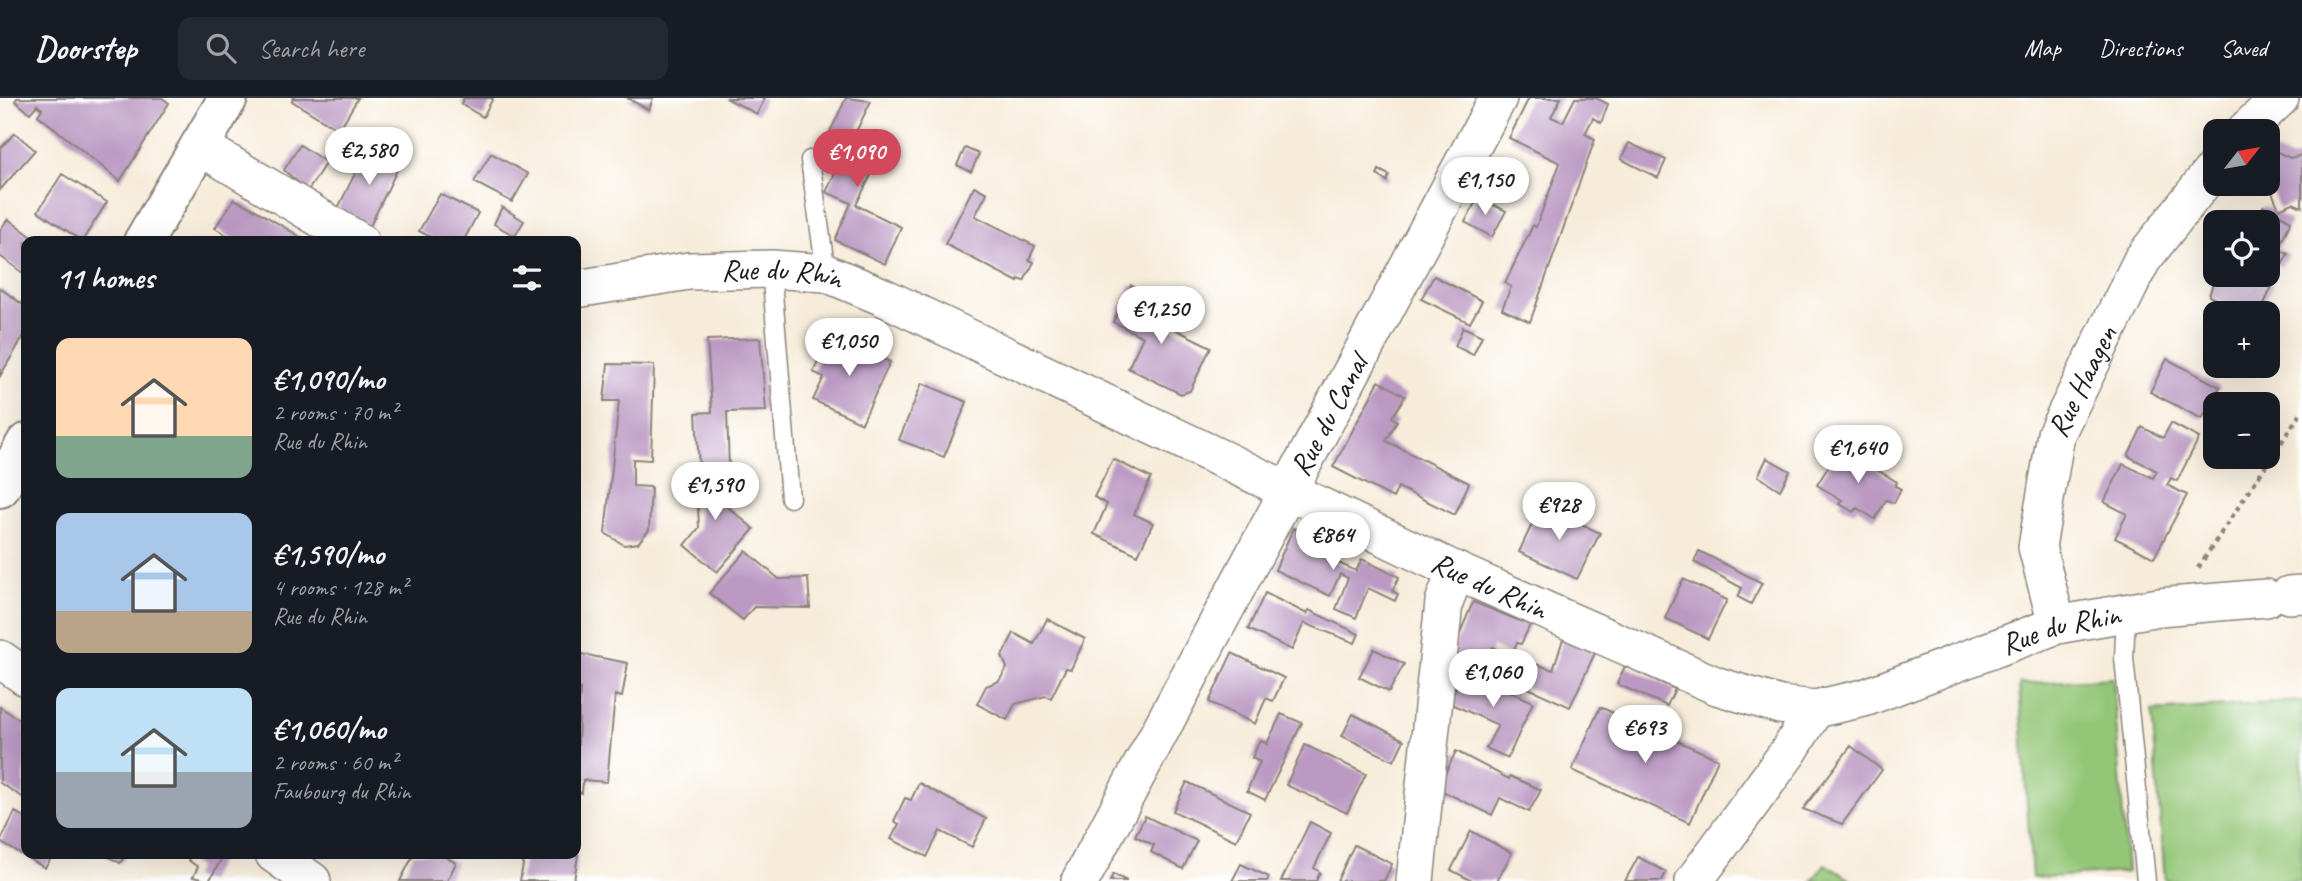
<!DOCTYPE html>
<meta charset="utf-8">
<style>
:root{--surface:#171b24;--page:#242831;--text:#f1f3f6;--muted:#9ea1a6;--line:#363941;--accent:#d1495b}
body{margin:0;font-family:Caveat,sans-serif;background:var(--page);color:var(--text);height:100vh;display:flex;flex-direction:column;font-size:26px;white-space:nowrap}
*{box-sizing:border-box;margin:0}
p{font-size:23px;color:var(--muted)}
.icon{flex:none;width:38px;height:38px;fill:none;stroke:currentColor;stroke-width:2;stroke-linecap:round;stroke-linejoin:round}
.map{position:relative;flex:1;overflow:hidden}
.drawer{position:absolute;left:21px;top:138px;width:560px;height:623px;display:flex;flex-direction:column;background:var(--surface);border-radius:14px;box-shadow:0 7px 28px #0002}
.drawer>*{flex:none}
.needle{width:46px;rotate:59deg}
.fabs{position:absolute;left:2203px;top:21px;display:grid;gap:14px}
.fabs a{display:grid;place-items:center;width:77px;height:77px;border-radius:14px;background:var(--surface);box-shadow:0 7px 28px #0002;font-size:35px}
.price{position:absolute;translate:-50% -60px;padding:0 16px;border-radius:24px;background:#fff;color:#222;font-size:23px;line-height:46px;filter:drop-shadow(0 2px 4px #0008)}
.price::after{content:'';position:absolute;left:50%;top:42px;width:21px;height:16px;margin-left:-10px;background:inherit;clip-path:polygon(0 0,100% 0,50% 100%)}
.price.selected{background:var(--accent);color:#fff}
ul{padding:0;list-style:none}
li{display:flex;align-items:center;gap:21px;height:175px;padding:0 35px}
li span{display:grid;place-items:center;flex:none;width:196px;height:140px;border-radius:14px;color:#555}
li>.icon{margin-inline-start:auto}
span .icon{width:84px;height:84px;fill:#fffc;stroke-width:1}
li b{font-size:30px}
h2{display:flex;justify-content:space-between;align-items:center;height:84px;padding:0 35px;font-size:30px}
header{display:flex;align-items:center;gap:42px;box-sizing:border-box;height:98px;padding:0 35px;background:var(--surface);border-bottom:2px solid var(--line)}
header strong{font-size:33px}
nav{display:flex;gap:38px;margin-inline-start:auto;font-size:24px}
.search{width:490px;height:63px;background:var(--page);display:flex;align-items:center;gap:18px;box-sizing:border-box;padding:0 24px;border-radius:14px;color:var(--muted);font-size:26px}
.map>svg:first-child{display:block}
.green{fill:#93c676;stroke:#587149;stroke-width:2}
.building{fill:#bb99c3}
.lines{fill:none;stroke-linecap:round;stroke-linejoin:round}
.service-casing{stroke:#8a847b;stroke-width:21}
.minor-casing{stroke:#8a847b;stroke-width:40}
.secondary-casing{stroke:#8a847b;stroke-width:42}
.path{stroke:#8a847b;stroke-width:4.5;stroke-dasharray:5 5;stroke-linecap:butt}
.service{stroke:#fff;stroke-width:18}
.minor{stroke:#fff;stroke-width:37}
.secondary{stroke:#fff;stroke-width:38}
.labels{text-anchor:middle;dominant-baseline:central;stroke-width:5;stroke-linejoin:round;paint-order:stroke}
.street-label{font-size:30px;fill:#1c1c1c;stroke:#fff}
</style>
<header>
<strong>Doorstep</strong>
<div class="search"><svg class="icon" aria-label="search" viewBox="0 0 24 24"><circle cx="10" cy="10" r="6"/><path d="M15 15l6 6"/></svg>Search here</div>
<nav><a>Map</a><a>Directions</a><a>Saved</a></nav>
</header>
<div class="map">
<svg width="2302" height="783" viewBox="0 0 2302 783">
<rect width="100%" height="100%" fill="#fff"/>
<filter id="ink" filterUnits="userSpaceOnUse"><feTurbulence type="fractalNoise" baseFrequency=".0143" numOctaves="2"/><feDisplacementMap in="SourceGraphic" scale="14" xChannelSelector="R" yChannelSelector="G"/><feConvolveMatrix kernelMatrix="1 2 1 2 8 2 1 2 1" color-interpolation-filters="sRGB"/></filter>
<filter id="wash" filterUnits="userSpaceOnUse"><feTurbulence type="fractalNoise" baseFrequency=".00686" numOctaves="4" result="noise"/><feDisplacementMap in="SourceGraphic" scale="28" xChannelSelector="R" yChannelSelector="G"/><feGaussianBlur stdDeviation="1.57" result="paint"/><feColorMatrix in="noise" values="0 0 0 0 0 0 0 0 0 0 0 0 0 0 0 0 0 1.4 0 .05"/><feComposite in="paint" operator="in"/></filter>
<g filter="url(#wash)">
<rect width="100%" height="100%" fill="#f7ecda"/>
<path class="green" d="M2113 580 2127 774 2032 780 2019 586Z
M2302 603V783H2165L2152 613Z
M1825 766 1853 783H1812Z"/>
<g id="blocks">
<path class="building" d="M17 0H162L169 5 120 83 38 17 42 11 37 7 30 15 15 3Z
M293 0H358L339 32 292 3Z
M464 0H493L483 19 461 6Z
M627 0H653L649 12Z
M726 0H765L757 16Z
M846 0 871 3 845 56 875 69 856 107 901 129 885 166 835 142 851 105 826 94 842 61 822 51Z
M1529 0H1561L1551 19 1563 24 1575 0H1596L1608 6 1601 25 1593 20 1585 36 1595 41 1530 224 1502 211 1511 189 1505 185 1533 127 1536 129 1560 65 1509 40Z
M15 35 35 52 0 92V51Z
M1629 45 1666 62 1658 80 1621 61Z
M300 47 326 64 308 93 284 72Z
M965 50 979 56 971 74 957 67Z
M367 51 399 68 370 128 338 110Z
M2275 53 2290 60 2302 57V109L2293 105 2279 111 2272 94 2256 86H2268V68Z
M491 55 528 76 512 104 474 84Z
M1379 72 1389 77 1387 83 1377 77Z
M62 76 107 104 82 143 38 113Z
M974 88 987 95 975 118 1035 148 1029 162 1034 164 1024 183 1019 181 1018 184 945 146Z
M440 96 478 115 463 144H440L419 133Z
M1478 99 1506 113 1492 139 1465 124Z
M234 101 252 110 309 144H239L215 130Z
M2263 108 2291 123 2278 151 2288 156 2281 169 2268 163V124H2255Z
M502 109 524 123 515 138 494 126Z
M8 121 39 144H26V177L0 158V132Z
M2210 177H2255L2273 186 2260 215H2243L2209 198 2215 179Z
M1434 178 1482 203 1470 225 1421 201Z
M1131 187 1152 199 1144 216 1211 249 1190 293 1181 296 1128 270 1143 239 1113 224Z
M0 190 26 209V234L0 278Z
M1463 229 1482 238 1473 257 1455 248Z
M831 236 890 264 862 325 813 302 824 279 813 274Z
M760 240 766 313 727 314 729 370 699 371 696 315 712 314 707 242Z
M2167 261 2220 289 2202 321 2150 294Z
M608 266 654 267 651 362 633 361V388L651 389 649 432 638 445 624 447 605 435 619 303H604Z
M1379 283 1405 298 1392 319 1397 323 1386 343 1469 385 1455 417 1398 389 1393 400 1333 369Z
M922 285 967 304 944 359 899 342Z
M2171 325 2199 340 2177 383 2171 380 2167 387 2187 397 2154 460 2115 440 2127 416 2104 404 2123 366 2153 380 2157 373 2128 358 2142 329 2163 340Z
M1840 350 1897 384 1895 388 1901 391 1894 405 1886 402 1875 421 1857 410 1854 414 1839 406 1842 402 1817 387Z
M1767 360 1790 373 1780 392 1758 378Z
M1113 361 1151 380 1134 416 1153 425 1138 457 1094 436 1107 406 1094 399Z
M722 375V404L754 431 717 474 685 447 699 430 698 409 690 408 689 377Z
M1541 407 1600 435 1577 481 1519 454Z
M1293 430 1341 453 1336 464 1356 473 1362 461 1399 479 1392 493 1398 496 1395 503 1368 490 1356 520 1336 511 1348 480 1340 476 1330 498 1275 472Z
M746 453 779 481 808 480 810 510 754 509 743 522 709 495Z
M1699 453 1762 485 1751 506 1738 499 1742 490 1694 464Z
M1683 481 1727 502 1708 541 1665 520Z
M1265 495 1307 516 1309 512 1359 536 1355 545 1304 525 1292 552 1248 531Z
M1473 504 1530 527 1521 546 1517 545 1511 558 1493 549 1485 568 1452 554Z
M1047 521 1085 541 1071 571 1066 570 1051 600 1046 598 1015 606 1007 622 977 606 986 588 999 583 1007 570 1002 558 1014 535 1034 546Z
M1563 541 1595 555 1570 609 1526 589 1536 566 1553 572Z
M1374 551 1404 566 1389 594 1359 579Z
M576 555 628 565 622 599 615 597 607 684 583 682 582 695 576 694 580 591 576 590Z
M1232 555 1284 580 1273 603 1266 600 1255 626 1209 604Z
M1625 568 1675 591 1667 608 1617 586Z
M1464 572 1533 604 1508 660 1486 650 1498 627 1449 605Z
M0 609 26 626 24 700 0 685Z
M1600 609 1718 661 1690 725 1572 672Z
M1281 616 1302 625 1265 702 1247 693 1260 664 1252 660 1260 642 1267 646Z
M1353 616 1404 642 1394 663 1342 638Z
M1305 647 1366 676 1347 715 1286 687Z
M1851 648 1882 672 1842 726 1803 711Z
M1456 653 1509 681 1510 678 1541 692 1529 714 1500 700 1492 717 1438 691Z
M1187 684 1250 714 1236 743 1173 713Z
M919 685 986 721 972 749 940 733 927 759 891 741 899 726 894 723 905 700 911 702Z
M15 714 26 720V756H54L45 770 0 744Z
M1145 718 1197 743 1183 771 1151 754 1154 747 1135 738Z
M1310 724 1331 735 1314 770 1320 774 1316 783H1281Z
M1471 733 1512 755 1497 783H1472L1451 772Z
M1354 747 1392 766 1384 783H1337Z
M104 756H127L120 765Z
M191 756H224L209 783 193 779 198 769 188 762Z
M414 756H440L456 765 447 783H400Z
M525 756 578 757 574 783H520Z
M1638 759 1666 774 1662 783H1625Z
M1241 766 1269 779 1267 783H1232Z
M1113 776 1127 783H1110Z"/>
</g>
</g>
<g filter="url(#ink)">
<use href="#blocks" fill-opacity="0" stroke="#8a847b" stroke-width="2"/>
<g class="lines">
<g class="service-casing">
<path id="service" d="M810 62 826 175
M771 171 790 400
M2126 514 2124 560 2146 783"/>
</g>
<g class="minor-casing">
<g id="minor">
<path d="M2245 33 2280 0"/>
<path d="M199 48 360 144"/>
<path id="s1" d="M576 191 689 173 771 171 826 175 881 198 1456 473 1717 588 1780 607 1815 611 1864 600 2057 527 2159 509 2266 500"/>
<path d="M2289 497 2302 496"/>
<path id="s2" d="M2057 527 2037 449 2056 336 2142 162 2216 68"/>
<path d="M0 561 26 579"/>
<path d="M274 756 312 783"/>
<path id="s3" d="M1080 783 1498 0"/>
<path d="M1415 783 1444 504 1456 473"/>
<path d="M1694 783 1789 653 1815 611"/>
</g>
</g>
<g class="secondary-casing">
<path id="secondary" d="M143 144 228 0
M0 390 26 345"/>
</g>
<path class="path" d="M2198 470 2302 313"/>
<use href="#service" class="service"/>
<use href="#minor" class="minor"/>
<use href="#secondary" class="secondary"/>
</g>
</g>
<g class="labels">
<g class="street-label">
<text stroke="none"><textPath href="#s1" startOffset="208">Rue du Rhin</textPath></text>
<text stroke="none"><textPath href="#s2" startOffset="254">Rue Haagen</textPath></text>
<text stroke="none"><textPath href="#s3" startOffset="528">Rue du Canal</textPath></text>
<text stroke="none"><textPath href="#s1" startOffset="985">Rue du Rhin</textPath></text>
<text stroke="none"><textPath href="#s1" startOffset="1594">Rue du Rhin</textPath></text>
</g>
</g>
</svg>
<div class="fabs">
<a><svg class="needle" viewBox="-14 -14 28 28"><path d="M0-13l5 13h-10z" fill="#e53935"/><path d="M0 13l5-13h-10z" fill="#9ea1a6"/></svg></a>
<a><svg class="icon" aria-label="locate" viewBox="0 0 24 24"><circle cx="12" cy="12" r="6"/><path d="M12 2v4M12 18v4M2 12h4M18 12h4"/></svg></a>
<a>+</a>
<a>−</a>
</div>
<b class="price" style="left:369px;top:89px">€2,580</b>
<b class="price selected" style="left:857px;top:91px">€1,090</b>
<b class="price" style="left:1485px;top:119px">€1,150</b>
<b class="price" style="left:1161px;top:248px">€1,250</b>
<b class="price" style="left:849px;top:280px">€1,050</b>
<b class="price" style="left:1858px;top:387px">€1,640</b>
<b class="price" style="left:715px;top:424px">€1,590</b>
<b class="price" style="left:1559px;top:444px">€928</b>
<b class="price" style="left:1333px;top:474px">€864</b>
<b class="price" style="left:1493px;top:611px">€1,060</b>
<b class="price" style="left:1645px;top:667px">€693</b>
<section class="drawer">
<h2>11 homes<svg class="icon" aria-label="filters" viewBox="0 0 24 24"><path d="M4 7h16M4 17h16"/><circle cx="9" cy="7" r="2"/><circle cx="15" cy="17" r="2"/></svg></h2>
<ul>
<li><span style="background:linear-gradient(#ffd9b3 70%,#7fa58c 0)"><svg class="icon" aria-label="home" viewBox="0 0 24 24"><path d="M3 11l9-7 9 7M6 9v11h12V9"/></svg></span><div><b>€1,090/mo</b><p>2 rooms · 70 m²</p><p>Rue du Rhin</p></div></li>
<li><span style="background:linear-gradient(#a9c7e8 70%,#b9a48a 0)"><svg class="icon" aria-label="home" viewBox="0 0 24 24"><path d="M3 11l9-7 9 7M6 9v11h12V9"/></svg></span><div><b>€1,590/mo</b><p>4 rooms · 128 m²</p><p>Rue du Rhin</p></div></li>
<li><span style="background:linear-gradient(#bfe0f5 60%,#9aa5b1 0)"><svg class="icon" aria-label="home" viewBox="0 0 24 24"><path d="M3 11l9-7 9 7M6 9v11h12V9"/></svg></span><div><b>€1,060/mo</b><p>2 rooms · 60 m²</p><p>Faubourg du Rhin</p></div></li>
</ul>
</section>
</div>
